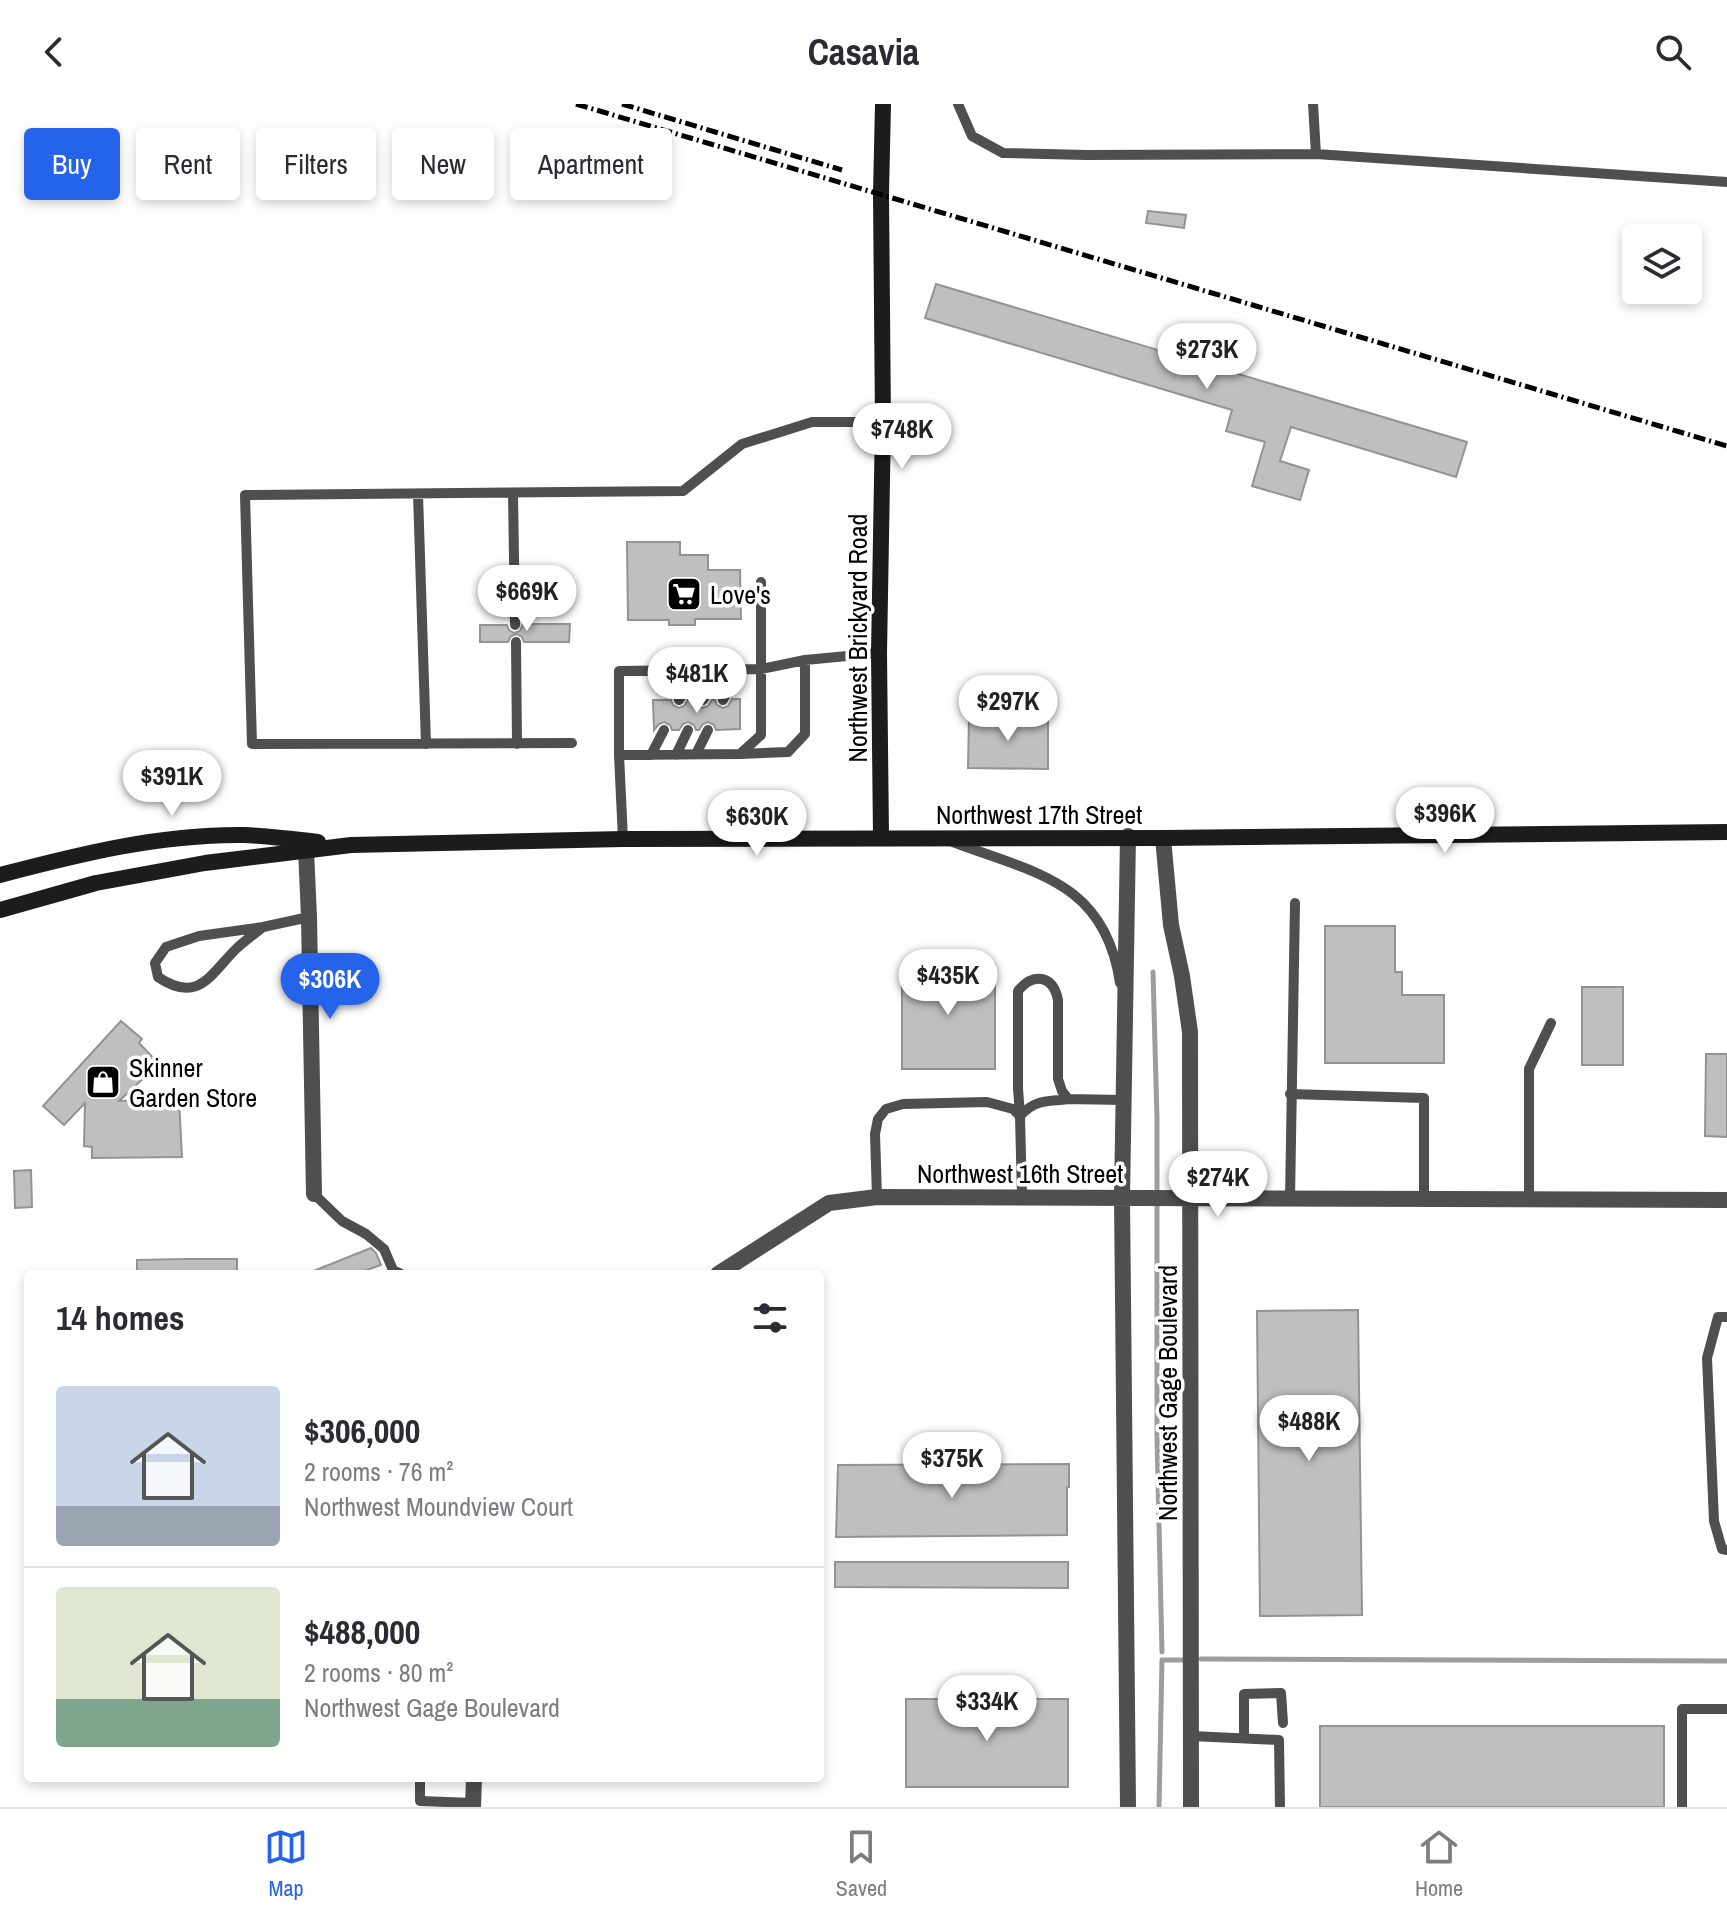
<!DOCTYPE html>
<meta charset="utf-8">
<style>
:root{--surface:#fff;--page:#f2f2f3;--text:#2b2b33;--muted:#7c7c81;--line:#e1e1e2;--accent:#2563eb}
body{margin:0;font-family:"Archivo Narrow",sans-serif;background:var(--page);color:var(--text);height:100vh;display:flex;flex-direction:column;font-size:30px;white-space:nowrap}
*{box-sizing:border-box;margin:0}
p{font-size:26px;color:var(--muted)}
.icon{flex:none;width:44px;height:44px;fill:none;stroke:currentColor;stroke-width:2;stroke-linecap:round;stroke-linejoin:round}
.map{position:relative;flex:1;overflow:hidden}
.side{position:absolute;left:24px;top:1166px;width:800px;height:512px;display:flex;flex-direction:column;background:var(--surface);border-radius:8px;box-shadow:0 4px 12px #0003}
.side>*{flex:none}
.top-card{position:absolute;left:24px;top:24px;width:800px;height:72px;display:flex;gap:16px}
.fabs{position:absolute;left:1622px;top:120px;display:grid;gap:16px}
.fabs a{display:grid;place-items:center;width:80px;height:80px;border-radius:8px;background:var(--surface);box-shadow:0 4px 12px #0003;font-size:40px}
.price{position:absolute;translate:-50% -68px;padding:0 18px;border-radius:28px;background:#fff;color:#222;font-size:26px;line-height:52px;filter:drop-shadow(0 2px 4px #0008)}
.price::after{content:'';position:absolute;left:50%;top:48px;width:24px;height:18px;margin-left:-12px;background:inherit;clip-path:polygon(0 0,100% 0,50% 100%)}
.price.on{background:var(--accent);color:#fff}
ul{padding:0;list-style:none}
li{display:flex;align-items:center;gap:24px;height:200px;padding:0 32px}
li+li{border-top:2px solid var(--line)}
li span{display:grid;place-items:center;flex:none;width:224px;height:160px;border-radius:8px;color:#555}
li>.icon{margin-inline-start:auto}
span .icon{width:96px;height:96px;fill:#fffc;stroke-width:1}
li b{font-size:34px}
h2{display:flex;justify-content:space-between;align-items:center;height:96px;padding:0 32px;font-size:34px}
.chip{padding:0 28px;border-radius:8px;background:var(--surface);box-shadow:0 4px 12px #0003;font-size:28px;line-height:72px}
.chip.on{background:var(--accent);color:#fff}
header{display:flex;justify-content:space-between;align-items:center;height:104px;padding:0 32px;background:var(--surface);font-size:36px;font-weight:800}
.tabs{display:flex;justify-content:space-around;align-items:center;height:112px;border-top:2px solid var(--line);background:var(--surface);font-size:22px;color:var(--muted)}
.tabs a{display:grid;justify-items:center;gap:4px}
.tabs .on{color:var(--accent)}
.map>svg:first-child{display:block}
.lines{fill:none;stroke-linecap:round;stroke-linejoin:round}
.stream{stroke:#9d9d9d;stroke-width:5}
.building{fill:#bfbfbf;stroke:#939393;stroke-width:2}
.lane{stroke:#4f4f4f;stroke-width:10}
.street{stroke:#4f4f4f;stroke-width:16}
.secondary{stroke:#1c1c1c;stroke-width:16}
.rail{stroke:#000;stroke-width:5;stroke-dasharray:12 4 2 4;stroke-linecap:butt}
.labels{text-anchor:middle;dominant-baseline:central;stroke-width:7;stroke-linejoin:round;paint-order:stroke}
.poi-label{font-size:26px;fill:#000;stroke:#fff;text-anchor:start}
.street-label{font-size:26px;fill:#000;stroke:#fff}
</style>
<header><svg class="icon" aria-label="back" viewBox="0 0 24 24"><path d="M15 5l-7 7 7 7"/></svg>Casavia<svg class="icon" aria-label="search" viewBox="0 0 24 24"><circle cx="10" cy="10" r="6"/><path d="M15 15l6 6"/></svg></header>
<div class="map">
<svg width="1727" height="1703" viewBox="0 0 1727 1703">
<rect width="100%" height="100%" fill="#fff"/>
<g class="lines">
<path class="stream" d="M1153 868 1157 1015V1333L1162 1548
M1201 1555 1727 1557
M1159 1703 1162 1556H1183"/>
</g>
<path class="building" d="M1148 107 1186 111 1184 124 1146 119Z
M936 180 1467 338 1456 373 1291 323 1280 357 1309 366 1300 396 1252 382 1265 338 1226 327 1232 306 925 214Z
M627 438H680V451H708V466H740L741 515H695V521H669V516H628Z
M523 520H570L569 538H524L522 533 517 530 511 532 508 538H480V521H507L509 526 514 529 520 527Z
M732 595H740V625L716 626 714 621 708 618 703 620 699 626H696L694 621 688 618 683 620 679 626H672L670 621 664 618 659 620 654 626 653 596H671L673 601 679 604 684 602 688 596H695L697 601 703 604 708 602 712 596H715L717 601 723 604 728 602Z
M969 613 1048 614V665L968 664Z
M1325 822H1395V868H1402V891H1444V959H1325Z
M902 861H995V965H902Z
M1582 883H1623V961H1582Z
M121 917 142 935 139 939 159 960 119 997 179 995 182 1053 92 1054V1043L84 1042 85 999 64 1021 43 1002Z
M1706 950H1727V1033L1705 1032Z
M31 1066 32 1103 15 1104 14 1067Z
M371 1144 376 1149 381 1161 356 1170H306Z
M186 1155H237V1170H137V1156Z
M1358 1206 1362 1511 1260 1512 1257 1207Z
M1069 1360V1383H1067V1431L836 1433 838 1361Z
M835 1458H1068V1484L835 1483Z
M906 1595H1068V1683H906Z
M1320 1622H1664V1703H1320Z"/>
<g class="lines">
<path class="lane" d="M958 0 972 32 1003 49 1086 51 1316 50 1313 0
M1316 50 1727 78
M513 389 515 521
M418 390 426 640
M761 478V565L805 556 879 549
M516 538 517 640
M679 596 694 566
M703 596 717 566
M723 596 738 566
M572 639 252 640 245 391 683 387 742 340 812 318H883
M696 650 708 626
M740 650 788 648 805 630V556
M619 651 740 650 761 631V565L619 567V651L623 735
M651 651 664 626
M676 651 688 626
M953 738C1034 769 1105 777 1120 879
M263 823C254 830 245 837 237 844 211 869 199 901 158 873L155 859 166 843 199 832 263 823 309 813
M1290 990 1424 994V1094
M1020 1012 1018 984V887C1033 868 1053 871 1058 896V975L1062 987 1068 995 1123 996
M1020 1012C1035 995 1047 998 1068 995
M314 1090 342 1117 366 1130 384 1145 393 1166 401 1170
M877 1093 875 1030 878 1015 886 1005 903 1000 987 998 1013 1005 1020 1012 1022 1092
M1290 1095 1295 799
M1529 1095V965L1551 919
M1727 1213H1718L1707 1254 1714 1417 1722 1445 1727 1446
M1191 1632 1279 1636 1280 1703
M1244 1634V1590L1281 1589 1283 1619
M420 1674V1697L473 1699
M1682 1703V1605H1727"/>
<path class="street" d="M1128 732 1122 1093 1128 1703
M1163 734 1171 821 1182 872 1190 928 1191 1703
M306 746 309 813 314 1090
M718 1170 829 1099 877 1093 1727 1096
M473 1703 474 1674"/>
<path class="secondary" d="M881 733 879 549 883 318 881 90 883 0
M0 771C80 750 160 730 244 731 268 732 293 735 318 738
M0 806 96 779 205 759 351 741 623 735 1163 734 1727 728"/>
<path class="rail" d="M576 0 1727 342
M622 0 842 66"/>
</g>
<defs>
<g id="supermarket-square" transform="scale(1.8)"><rect x="-9" y="-9" width="18" height="18" rx="4" fill="#000" stroke="#fff"/><path d="M-6-5.5h2.5l.6 2H6L4.5 2H-2.5L-4.4-4H-6ZM-1.5 3.2a1.3 1.3 0 1 0 .1 0ZM3 3.2a1.3 1.3 0 1 0 .1 0Z" fill="#fff"/></g>
<g id="shop-square" transform="scale(1.8)"><rect x="-9" y="-9" width="18" height="18" rx="4" fill="#000" stroke="#fff"/><path d="M-5-2.5h2.3a2.7 3.5 0 0 1 5.4 0H5L5.5 6h-11ZM-1.5-2.5h3a1.5 2.3 0 0 0-3 0Z" fill="#fff"/></g>
</defs>
<g fill-rule="evenodd">
<use href="#supermarket-square" x="684" y="490"/>
<use href="#shop-square" x="103" y="978"/>
</g>
<g class="labels">
<g class="poi-label">
<text x="710" y="490">Love's</text>
<text x="129" y="963">Skinner<tspan x="129" dy="30">Garden Store</tspan></text>
</g>
<g class="street-label">
<text transform="translate(857 534) rotate(-90)">Northwest Brickyard Road</text>
<text x="1039" y="710">Northwest 17th Street</text>
<text x="1020" y="1069">Northwest 16th Street</text>
<text transform="translate(1167 1289) rotate(-90)">Northwest Gage Boulevard</text>
</g>
</g>
</svg>
<div class="fabs">
<a><svg class="icon" aria-label="layers" viewBox="0 0 24 24"><path d="M12 4l9 5-9 5-9-5zM3 14l9 5 9-5"/></svg></a>
</div>
<b class="price" style="left:1207px;top:287px">$273K</b>
<b class="price" style="left:902px;top:367px">$748K</b>
<b class="price" style="left:527px;top:529px">$669K</b>
<b class="price" style="left:697px;top:611px">$481K</b>
<b class="price" style="left:1008px;top:639px">$297K</b>
<b class="price" style="left:172px;top:714px">$391K</b>
<b class="price" style="left:1445px;top:751px">$396K</b>
<b class="price" style="left:757px;top:754px">$630K</b>
<b class="price" style="left:948px;top:913px">$435K</b>
<b class="price on" style="left:330px;top:917px">$306K</b>
<b class="price" style="left:1218px;top:1115px">$274K</b>
<b class="price" style="left:1309px;top:1359px">$488K</b>
<b class="price" style="left:952px;top:1396px">$375K</b>
<b class="price" style="left:987px;top:1639px">$334K</b>
<div class="top-card">
<a class="chip on">Buy</a>
<a class="chip">Rent</a>
<a class="chip">Filters</a>
<a class="chip">New</a>
<a class="chip">Apartment</a>
</div>
<section class="side">
<h2>14 homes<svg class="icon" aria-label="filters" viewBox="0 0 24 24"><path d="M4 7h16M4 17h16"/><circle cx="9" cy="7" r="2"/><circle cx="15" cy="17" r="2"/></svg></h2>
<ul>
<li><span style="background:linear-gradient(#c9d6e8 75%,#9aa5b1 0)"><svg class="icon" aria-label="home" viewBox="0 0 24 24"><path d="M3 11l9-7 9 7M6 9v11h12V9"/></svg></span><div><b>$306,000</b><p>2 rooms · 76 m²</p><p>Northwest Moundview Court</p></div></li>
<li><span style="background:linear-gradient(#dfe7d0 70%,#7fa58c 0)"><svg class="icon" aria-label="home" viewBox="0 0 24 24"><path d="M3 11l9-7 9 7M6 9v11h12V9"/></svg></span><div><b>$488,000</b><p>2 rooms · 80 m²</p><p>Northwest Gage Boulevard</p></div></li>
</ul>
</section>
</div>
<nav class="tabs">
<a class="on"><svg class="icon" aria-label="map" viewBox="0 0 24 24"><path d="M3 6l6-2 6 2 6-2v14l-6 2-6-2-6 2zM9 4v14M15 6v14"/></svg>Map</a>
<a><svg class="icon" aria-label="saved" viewBox="0 0 24 24"><path d="M7 4h10v16l-5-4-5 4z"/></svg>Saved</a>
<a><svg class="icon" aria-label="home" viewBox="0 0 24 24"><path d="M3 11l9-7 9 7M6 9v11h12V9"/></svg>Home</a>
</nav>
